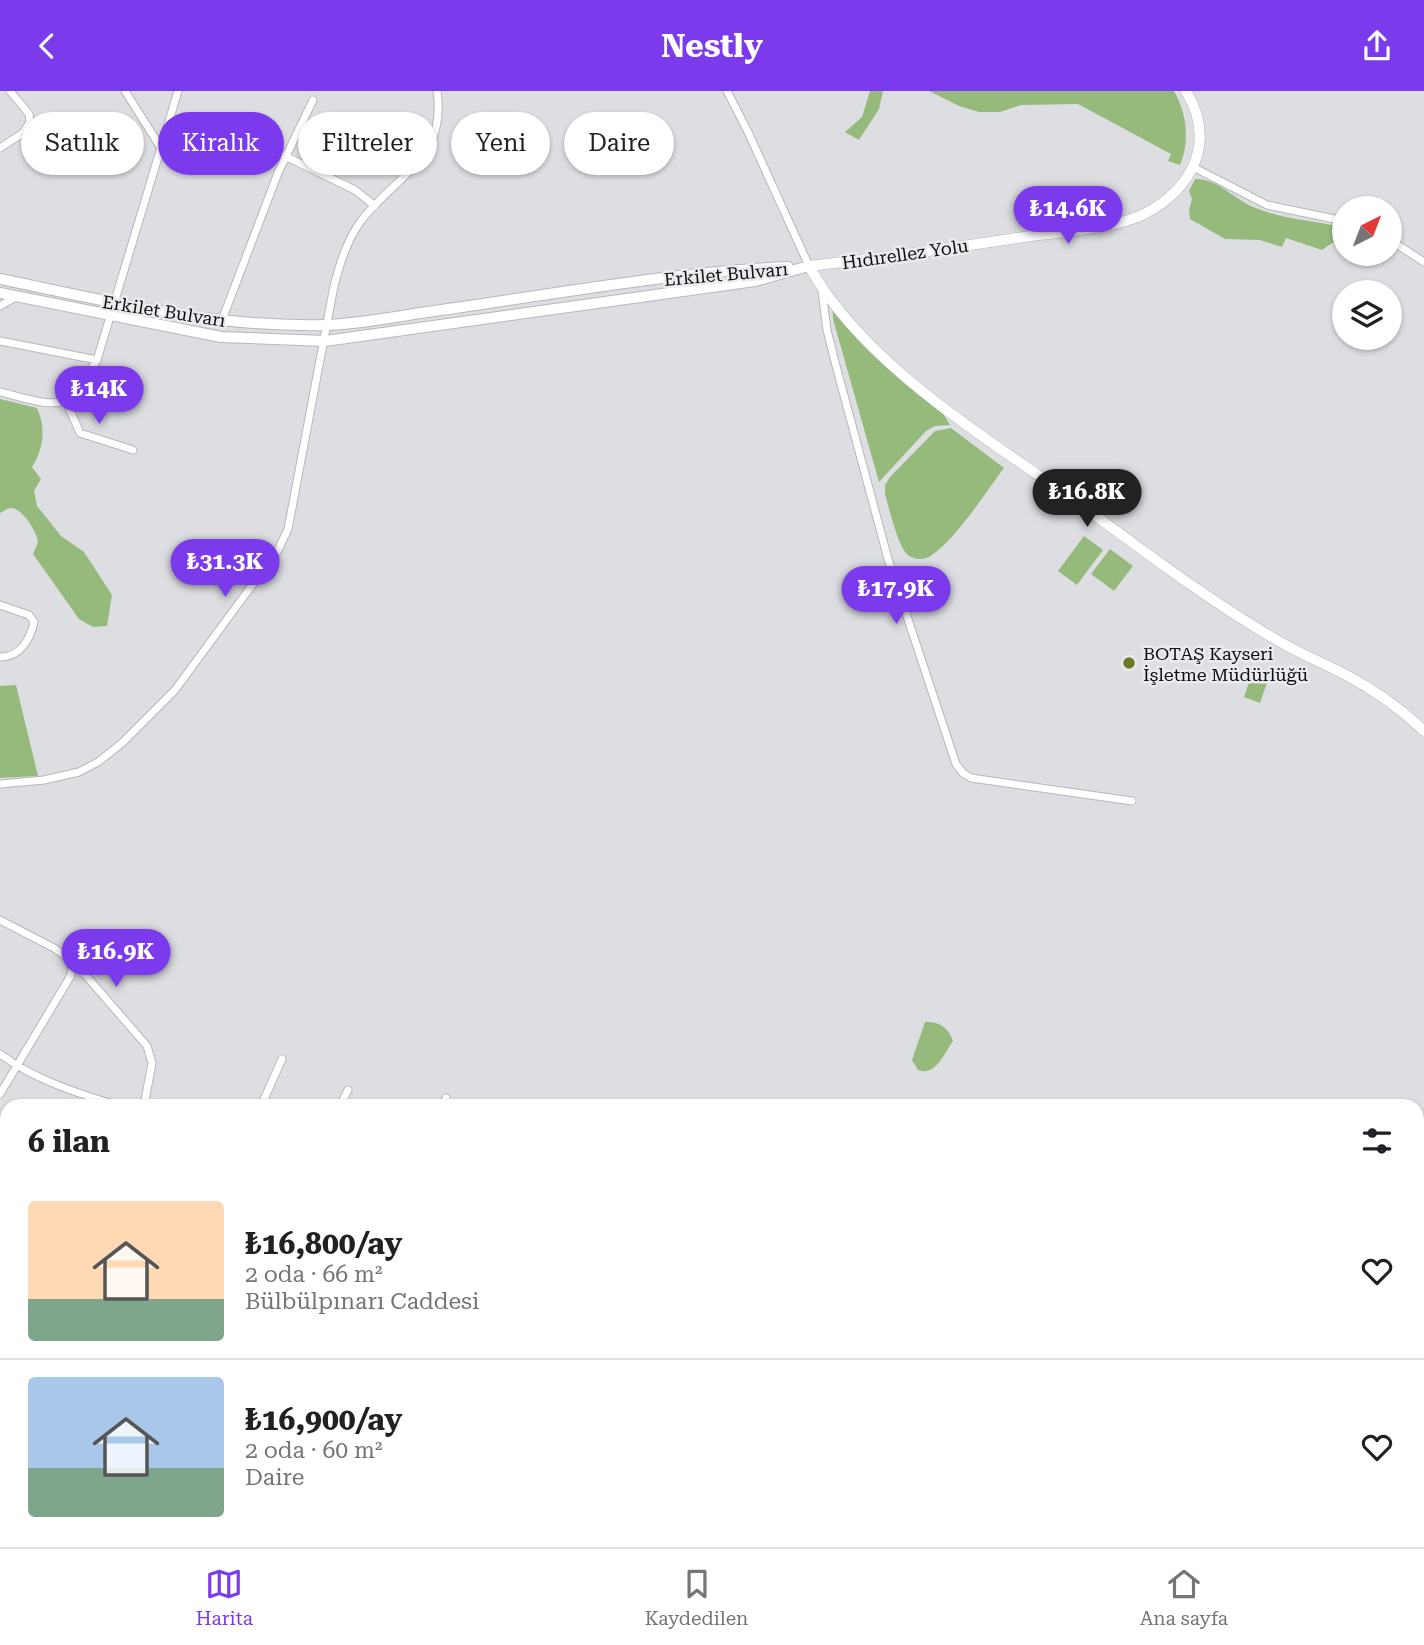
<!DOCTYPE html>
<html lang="tr">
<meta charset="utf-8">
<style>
:root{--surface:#fff;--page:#f6f6f6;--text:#202124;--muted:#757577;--line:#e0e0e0;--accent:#7c3aed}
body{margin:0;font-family:"Roboto Serif",serif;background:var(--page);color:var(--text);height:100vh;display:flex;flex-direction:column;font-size:26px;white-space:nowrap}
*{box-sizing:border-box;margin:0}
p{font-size:23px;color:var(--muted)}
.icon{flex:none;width:38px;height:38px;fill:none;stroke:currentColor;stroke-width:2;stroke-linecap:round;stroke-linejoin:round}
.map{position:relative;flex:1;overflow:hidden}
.panel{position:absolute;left:0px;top:1008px;width:1424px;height:448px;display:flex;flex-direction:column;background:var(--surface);border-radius:21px 21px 0 0;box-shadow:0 2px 5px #0004}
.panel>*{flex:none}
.guide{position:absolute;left:21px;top:21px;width:700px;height:63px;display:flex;gap:14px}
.needle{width:46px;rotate:42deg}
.controls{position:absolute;left:1332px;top:105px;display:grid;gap:14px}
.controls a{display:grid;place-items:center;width:70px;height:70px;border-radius:50%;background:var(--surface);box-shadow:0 2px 5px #0004;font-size:35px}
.price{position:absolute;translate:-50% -60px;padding:0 16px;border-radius:24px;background:var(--accent);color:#fff;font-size:23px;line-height:46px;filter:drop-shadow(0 2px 4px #0008)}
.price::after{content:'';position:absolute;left:50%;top:42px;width:21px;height:16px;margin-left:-10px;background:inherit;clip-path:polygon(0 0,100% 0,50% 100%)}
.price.selected{background:#222;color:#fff}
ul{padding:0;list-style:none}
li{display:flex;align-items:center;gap:21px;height:175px;padding:0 28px}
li+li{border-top:2px solid var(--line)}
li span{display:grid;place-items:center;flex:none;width:196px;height:140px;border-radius:7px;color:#555}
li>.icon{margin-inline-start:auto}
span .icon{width:84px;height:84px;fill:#fffc;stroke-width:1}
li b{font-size:30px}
h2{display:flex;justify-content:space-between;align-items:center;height:84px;padding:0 28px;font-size:30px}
.tag{padding:0 24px;border-radius:32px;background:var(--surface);box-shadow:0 2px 5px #0004;font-size:24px;line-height:63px}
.tag.selected{background:var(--accent);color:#fff}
header{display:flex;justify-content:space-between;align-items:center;height:91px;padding:0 28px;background:var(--accent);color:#fff;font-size:32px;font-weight:700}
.menu{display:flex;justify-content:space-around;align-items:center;height:98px;border-top:2px solid var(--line);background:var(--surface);font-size:19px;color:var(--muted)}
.menu a{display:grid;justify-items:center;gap:4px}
.menu .selected{color:var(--accent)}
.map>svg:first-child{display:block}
.green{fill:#95ba7b}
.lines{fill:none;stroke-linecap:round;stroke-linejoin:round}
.street-casing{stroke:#b7b7bb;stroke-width:9}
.secondary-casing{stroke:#b7b7bb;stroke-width:11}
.primary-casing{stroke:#b7b7bb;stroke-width:12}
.street{stroke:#fff;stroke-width:7}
.secondary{stroke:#fff;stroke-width:10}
.primary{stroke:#fff;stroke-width:10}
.poi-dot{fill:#6d7925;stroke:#eaebef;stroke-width:2.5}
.labels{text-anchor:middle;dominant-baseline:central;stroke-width:5;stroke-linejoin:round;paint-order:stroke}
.street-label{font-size:18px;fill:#0f1011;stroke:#eaebef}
.poi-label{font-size:18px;fill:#0f1011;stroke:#eaebef;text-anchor:start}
</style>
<header><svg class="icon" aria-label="back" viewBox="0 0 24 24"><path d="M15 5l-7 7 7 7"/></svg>Nestly<svg class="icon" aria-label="share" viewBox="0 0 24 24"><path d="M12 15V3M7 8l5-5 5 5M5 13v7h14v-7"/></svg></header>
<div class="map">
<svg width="1424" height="1456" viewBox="0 0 1424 1456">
<rect width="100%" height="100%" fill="#dddee2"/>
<path class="green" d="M870 0H883L879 18 859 49 845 41 862 26Z
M929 0H1174C1187 23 1190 50 1180 74L1168 70 1171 63 1078 13 1021 14 1000 21H979L959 15Z
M1195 88C1217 87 1234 108 1253 116 1282 128 1314 130 1344 136V148L1332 152 1322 159 1286 147 1282 156 1260 149 1225 148 1190 128 1189 119 1192 108 1189 100Z
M832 211 934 308 950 334 935 335 926 340 879 391 833 228Z
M0 308 37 317C46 337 44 357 32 376L41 388 34 400 37 415 61 445 84 461 112 504 107 535 93 536 79 528 33 463 38 451C37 441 22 416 10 417 6 418 3 421 0 422Z
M951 337 1004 377C985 402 955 450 929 466 923 469 914 469 908 464 898 456 889 417 885 403V394L890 386 935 340Z
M1084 445 1103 459 1077 494 1058 480Z
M1110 458 1133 475 1114 500 1091 483Z
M1254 577 1270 583 1260 612 1244 606Z
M16 594 38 685 0 687V595Z
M925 931C939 930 949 937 953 950 944 963 935 986 918 979L912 969Z"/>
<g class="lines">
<g class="street-casing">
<path id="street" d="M125 0 161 57
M727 0 748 41 809 175
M0 57 23 42 30 31 29 23 10 0
M285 65 355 99 375 115
M1193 76 1267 114 1344 130
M1390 149 1424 171
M822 200 827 239 835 271 888 468 956 673 963 682 971 687 1132 710
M0 215 17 205
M222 229 278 82 313 9
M0 250 97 269
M0 301C18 305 57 320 71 306 81 296 89 281 97 269L178 0
M66 310 80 342 133 359
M0 514 29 524 34 531C30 549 20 566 0 566
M0 693 44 689 79 681 98 671 122 652 175 599 278 459 288 438 334 195C340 172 347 149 361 130 397 83 447 69 437 0
M0 829 54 857 75 872 147 955 152 972 144 1015
M0 963C35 989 77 1002 119 1015
M0 1003 70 886 72 879 70 870
M261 1015 282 968
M340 1015 348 999
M443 1015 446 1007
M0 1051 7 1054
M0 1241 7 1237
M0 1258 7 1261
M0 1367 7 1370
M0 1433 7 1421
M250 1449 268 1456
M468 1449 470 1456
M115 1456 119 1449
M194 1456 197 1449
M535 1456 561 1451 592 1456
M883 1456 888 1449"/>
</g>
<g class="secondary-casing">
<path id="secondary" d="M1186 0C1216 50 1194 97 1144 123 1114 138 1059 141 1024 146 952 157 881 167 809 175 862 272 985 346 1074 409 1140 457 1205 507 1275 548 1298 562 1323 572 1346 584 1375 599 1401 618 1424 640"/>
</g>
<g class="primary-casing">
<path id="primary" d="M0 188C107 210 214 237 325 234 363 233 403 224 441 219 556 203 672 181 788 176
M0 202 221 246 325 250 755 190 809 175"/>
</g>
<use href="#street" class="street"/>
<use href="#secondary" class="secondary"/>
<use href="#primary" class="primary"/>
</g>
<circle class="poi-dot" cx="1129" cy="572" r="7"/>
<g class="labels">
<g class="street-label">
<text transform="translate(905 163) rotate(-8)">Hıdırellez Yolu</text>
<text transform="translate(726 183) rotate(-5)">Erkilet Bulvarı</text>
<text transform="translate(164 220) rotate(9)">Erkilet Bulvarı</text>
</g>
<g class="poi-label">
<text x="1143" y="562">BOTAŞ Kayseri<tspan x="1143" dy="21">İşletme Müdürlüğü</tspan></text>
</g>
</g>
</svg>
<div class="controls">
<a><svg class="needle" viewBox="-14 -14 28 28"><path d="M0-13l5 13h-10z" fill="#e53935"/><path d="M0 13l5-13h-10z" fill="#757577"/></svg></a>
<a><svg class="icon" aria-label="layers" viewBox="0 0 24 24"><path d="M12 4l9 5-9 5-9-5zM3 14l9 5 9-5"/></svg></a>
</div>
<b class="price" style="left:1068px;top:155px">₺14.6K</b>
<b class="price" style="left:99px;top:335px">₺14K</b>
<b class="price selected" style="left:1087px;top:438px">₺16.8K</b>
<b class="price" style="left:225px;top:508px">₺31.3K</b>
<b class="price" style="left:896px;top:535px">₺17.9K</b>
<b class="price" style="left:116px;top:898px">₺16.9K</b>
<div class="guide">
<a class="tag">Satılık</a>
<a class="tag selected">Kiralık</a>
<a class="tag">Filtreler</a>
<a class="tag">Yeni</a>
<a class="tag">Daire</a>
</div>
<section class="panel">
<h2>6 ilan<svg class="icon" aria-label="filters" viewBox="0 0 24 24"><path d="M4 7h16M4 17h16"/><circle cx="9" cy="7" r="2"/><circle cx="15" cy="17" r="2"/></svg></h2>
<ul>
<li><span style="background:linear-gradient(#ffd9b3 70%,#7fa58c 0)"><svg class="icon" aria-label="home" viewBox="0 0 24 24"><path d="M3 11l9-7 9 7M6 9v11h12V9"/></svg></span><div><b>₺16,800/ay</b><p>2 oda · 66 m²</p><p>Bülbülpınarı Caddesi</p></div><svg class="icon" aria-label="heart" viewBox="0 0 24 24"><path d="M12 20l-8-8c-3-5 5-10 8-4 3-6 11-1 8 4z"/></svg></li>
<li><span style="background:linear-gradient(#a9c7e8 65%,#7fa58c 0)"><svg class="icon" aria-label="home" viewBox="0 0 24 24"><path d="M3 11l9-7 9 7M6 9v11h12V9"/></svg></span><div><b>₺16,900/ay</b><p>2 oda · 60 m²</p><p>Daire</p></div><svg class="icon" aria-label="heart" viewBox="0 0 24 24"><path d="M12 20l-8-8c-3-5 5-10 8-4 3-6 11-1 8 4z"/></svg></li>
</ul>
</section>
</div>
<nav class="menu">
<a class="selected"><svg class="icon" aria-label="map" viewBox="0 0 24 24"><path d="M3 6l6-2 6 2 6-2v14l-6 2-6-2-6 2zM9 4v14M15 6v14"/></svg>Harita</a>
<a><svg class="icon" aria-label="saved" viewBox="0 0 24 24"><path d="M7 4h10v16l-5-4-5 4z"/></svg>Kaydedilen</a>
<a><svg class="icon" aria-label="home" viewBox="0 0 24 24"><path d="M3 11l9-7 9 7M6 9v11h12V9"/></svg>Ana sayfa</a>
</nav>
